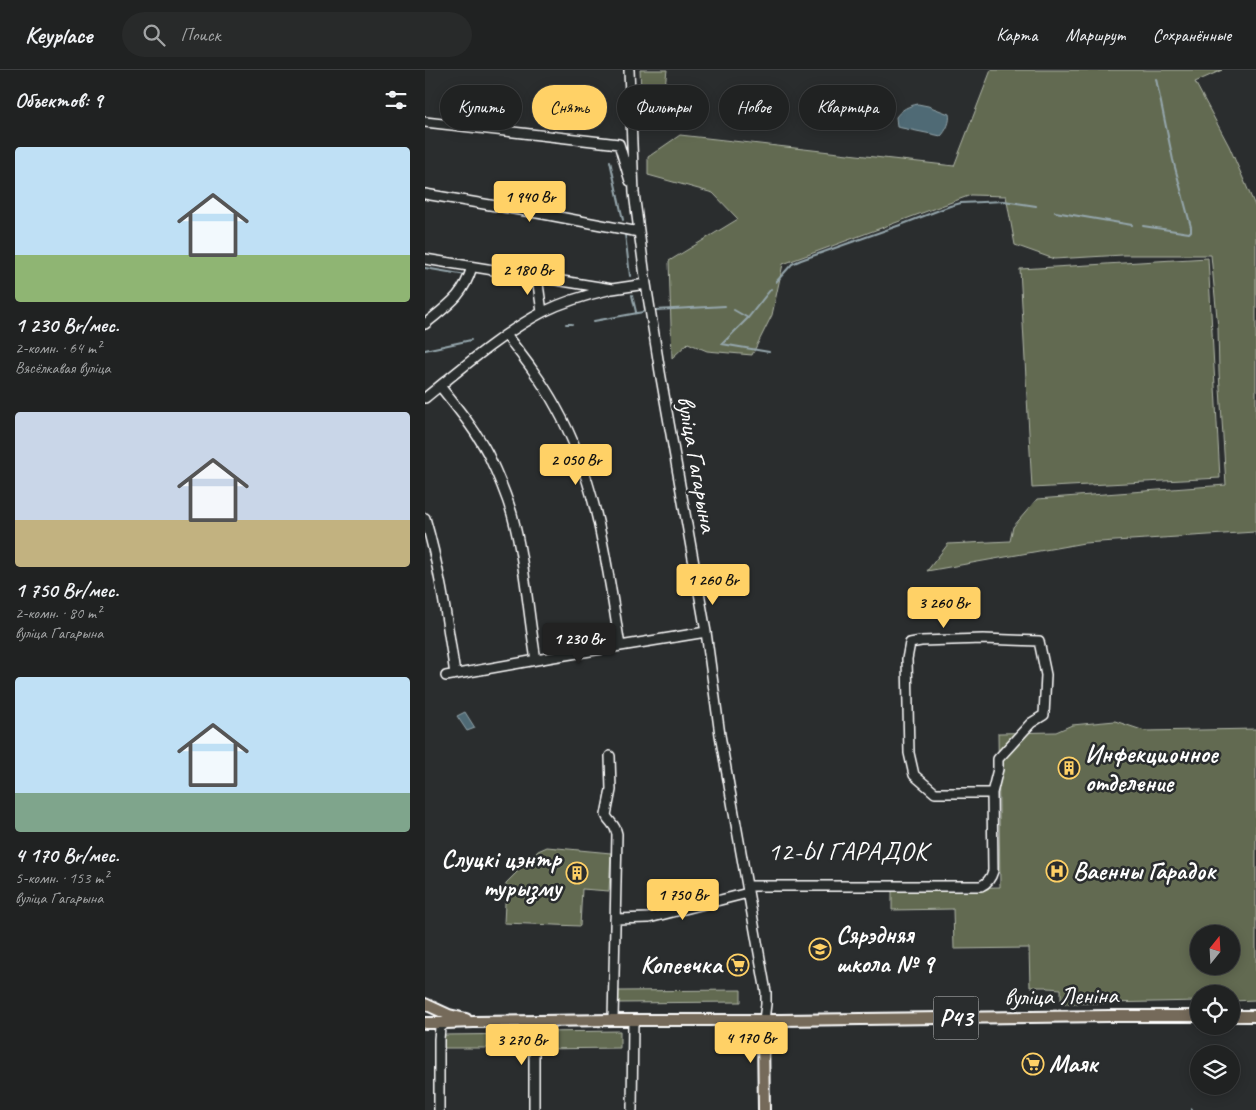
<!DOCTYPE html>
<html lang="ru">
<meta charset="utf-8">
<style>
:root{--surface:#202222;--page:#282a2a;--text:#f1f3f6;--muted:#a2a4a5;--line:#3d3f40;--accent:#ffd166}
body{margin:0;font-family:Caveat,sans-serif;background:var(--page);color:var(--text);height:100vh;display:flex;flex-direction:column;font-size:19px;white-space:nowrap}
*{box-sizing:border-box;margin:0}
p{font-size:16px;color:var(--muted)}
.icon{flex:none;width:28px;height:28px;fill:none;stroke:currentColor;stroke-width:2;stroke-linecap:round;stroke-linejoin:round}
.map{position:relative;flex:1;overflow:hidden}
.drawer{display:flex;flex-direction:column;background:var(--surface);width:425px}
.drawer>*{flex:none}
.banner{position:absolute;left:15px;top:15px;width:475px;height:45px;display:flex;gap:10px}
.needle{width:32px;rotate:18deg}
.controls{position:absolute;left:765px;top:855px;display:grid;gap:10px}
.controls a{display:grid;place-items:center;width:50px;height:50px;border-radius:50%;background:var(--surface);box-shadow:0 2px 12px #0003,0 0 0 1px var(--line);font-size:25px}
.price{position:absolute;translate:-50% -42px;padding:0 11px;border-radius:5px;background:var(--accent);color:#111;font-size:16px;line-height:32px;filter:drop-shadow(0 1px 2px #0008)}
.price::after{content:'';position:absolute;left:50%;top:30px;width:15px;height:11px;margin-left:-8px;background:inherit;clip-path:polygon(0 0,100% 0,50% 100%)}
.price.on{background:#222;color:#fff}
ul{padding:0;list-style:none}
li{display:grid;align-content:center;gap:10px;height:265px;padding:0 15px}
li span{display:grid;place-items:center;height:155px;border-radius:5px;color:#555}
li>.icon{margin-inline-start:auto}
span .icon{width:90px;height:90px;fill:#fffc;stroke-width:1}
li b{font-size:21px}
h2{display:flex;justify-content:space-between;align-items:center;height:60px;padding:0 15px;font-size:21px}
.chip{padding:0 18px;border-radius:22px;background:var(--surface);box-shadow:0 2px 12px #0003,0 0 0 1px var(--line);font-size:18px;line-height:45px}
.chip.on{background:var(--accent);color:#111}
header{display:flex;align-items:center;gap:30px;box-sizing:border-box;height:70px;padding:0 25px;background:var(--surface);border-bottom:1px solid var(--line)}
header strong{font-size:24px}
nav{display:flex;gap:28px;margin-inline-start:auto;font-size:18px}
.search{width:350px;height:45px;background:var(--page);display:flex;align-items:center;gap:12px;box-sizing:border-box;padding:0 18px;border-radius:28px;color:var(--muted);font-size:19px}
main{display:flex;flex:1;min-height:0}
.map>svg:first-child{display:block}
.green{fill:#626b51;stroke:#b0b5a8;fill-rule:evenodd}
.water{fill:#4f6a74;stroke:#95a6ac}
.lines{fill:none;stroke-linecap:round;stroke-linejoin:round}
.stream{stroke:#95a6ac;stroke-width:2}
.minor-casing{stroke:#fff;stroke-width:12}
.major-casing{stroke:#fff;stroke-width:14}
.minor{stroke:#2a2d2e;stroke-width:9}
.major{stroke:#746a5a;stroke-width:10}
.labels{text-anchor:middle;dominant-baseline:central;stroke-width:5;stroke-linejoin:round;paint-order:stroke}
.shield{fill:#2a2d2e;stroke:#bfc0c0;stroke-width:1}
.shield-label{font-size:24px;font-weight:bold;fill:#fff}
.street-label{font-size:25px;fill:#fff;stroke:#2a2d2e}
.poi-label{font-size:25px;font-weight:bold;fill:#fff;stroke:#2a2d2e;text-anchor:start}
.neighbourhood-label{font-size:26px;letter-spacing:1px;fill:#fff;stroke:#2a2d2e}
</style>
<header>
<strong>Keyplace</strong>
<div class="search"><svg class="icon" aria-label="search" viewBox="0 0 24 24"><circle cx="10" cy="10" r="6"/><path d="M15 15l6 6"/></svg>Поиск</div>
<nav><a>Карта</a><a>Маршрут</a><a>Сохранённые</a></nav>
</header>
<main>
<section class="drawer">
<h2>Объектов: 9<svg class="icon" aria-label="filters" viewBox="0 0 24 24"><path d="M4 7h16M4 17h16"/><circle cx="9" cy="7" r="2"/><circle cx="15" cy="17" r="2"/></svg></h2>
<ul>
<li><span style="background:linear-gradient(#bfe0f5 70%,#8fb573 0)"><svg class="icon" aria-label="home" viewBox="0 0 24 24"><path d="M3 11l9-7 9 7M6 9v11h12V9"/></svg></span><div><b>1 230 Br/мес.</b><p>2-комн. · 64 m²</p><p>Вясёлкавая вуліца</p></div></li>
<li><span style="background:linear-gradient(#c9d6e8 70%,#c2b280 0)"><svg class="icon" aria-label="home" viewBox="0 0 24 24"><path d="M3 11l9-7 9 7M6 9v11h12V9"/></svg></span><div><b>1 750 Br/мес.</b><p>2-комн. · 80 m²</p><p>вуліца Гагарына</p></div></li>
<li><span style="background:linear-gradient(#bfe0f5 75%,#7fa58c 0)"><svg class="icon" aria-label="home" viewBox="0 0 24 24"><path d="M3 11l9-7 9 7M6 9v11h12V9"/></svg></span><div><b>4 170 Br/мес.</b><p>5-комн. · 153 m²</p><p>вуліца Гагарына</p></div></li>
</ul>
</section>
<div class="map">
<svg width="831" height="1040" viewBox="0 0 831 1040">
<rect width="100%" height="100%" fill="#2a2d2e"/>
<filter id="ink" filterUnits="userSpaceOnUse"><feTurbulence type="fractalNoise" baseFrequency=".02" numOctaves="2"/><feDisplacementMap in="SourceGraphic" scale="10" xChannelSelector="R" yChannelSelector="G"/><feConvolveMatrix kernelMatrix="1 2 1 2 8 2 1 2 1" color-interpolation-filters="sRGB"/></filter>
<g filter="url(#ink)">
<path class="green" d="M215 0H242L240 16V47L238 50H227L219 46 217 40Z
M566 0H797L770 12 804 76 831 138V466L830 462 659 473 502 501 523 474 585 471 588 457 612 429 801 415 794 302 793 258 786 185H698L629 189 590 175 581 126 546 125 358 194 347 245 327 285 282 281 263 273 247 288 244 191 313 149 288 123 223 105V87L255 65 529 96Z
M783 188 795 408 607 418 595 199Z
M690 651 720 661 831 659V930L806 931V924H774V931L636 934V919L623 918 622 917H605L604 878 529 879 528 839 467 840V819L575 817 573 663 631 662 647 655ZM774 864H806V896H774Z
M122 777 186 783 184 821 157 819 155 856 79 853 81 813 113 781Z
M316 920V932L193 933V921Z
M195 961V978L115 979 114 962Z
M106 964V978H17V965Z"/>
<path class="water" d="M493 34 503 36 524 44C526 51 521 61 516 66L472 57 471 47C477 39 483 36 493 34Z
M40 642 50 658 42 661 32 646Z"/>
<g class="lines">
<path class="stream" d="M185 91 198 150
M630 142 707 155
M718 156 764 163 766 161V157L748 90 731 9
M200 164 205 206
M0 198 41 205
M351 212 367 194 376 190 478 154 525 136 536 133 579 131 611 136
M207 225 211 242
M231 240 300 236
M309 240 323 248 297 274 344 282
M323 248 346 219
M169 251 218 242
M141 254H147
M0 280 46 270
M767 1040V1039"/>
<g class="minor-casing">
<path id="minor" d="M204 0 209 123 221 214 235 302 281 562 295 665 341 922V934L339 950
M0 52 194 74 205 111
M0 124 118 144 214 162
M0 189 187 219 221 214
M112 207 117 242
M0 254C23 235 38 227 47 197
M81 265C99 288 117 311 131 337 172 410 182 495 195 576
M15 316C32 338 50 359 63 384 72 403 81 424 87 444 100 492 103 542 111 590
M0 328C37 298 76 264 118 242 138 232 161 225 183 220
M0 448C15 499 22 551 30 604
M21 606 128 587 281 562
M185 686 186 720 181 745C184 753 190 753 192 764L188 950
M322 816H556C563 813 566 808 568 801L567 723 573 699V689L606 653 619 645 621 605 614 571 558 569 496 571 485 573 482 589 484 683 489 705 510 723H567
M190 849 224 848 323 823
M109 951V1040
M14 1040V969L15 958 23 951
M207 1040 208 950"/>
</g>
<g class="major-casing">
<path id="major" d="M0 934 24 945 41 949
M806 946H831
M0 953H21L49 952 188 950H355L685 946H774
M339 1040 338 964 339 950"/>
</g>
<use href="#minor" class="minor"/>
<use href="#major" class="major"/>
</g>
</g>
<defs>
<g id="building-ring" transform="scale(1.125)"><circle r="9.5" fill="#2a2d2e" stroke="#ffd166" stroke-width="1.5"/><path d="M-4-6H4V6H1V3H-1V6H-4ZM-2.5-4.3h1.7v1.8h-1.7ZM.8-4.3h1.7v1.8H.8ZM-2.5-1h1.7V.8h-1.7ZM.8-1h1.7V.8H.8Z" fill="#ffd166"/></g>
<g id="hospital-ring" transform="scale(1.125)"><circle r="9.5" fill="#2a2d2e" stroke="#ffd166" stroke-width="1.5"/><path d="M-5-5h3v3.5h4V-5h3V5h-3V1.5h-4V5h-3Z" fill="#ffd166"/></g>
<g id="school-ring" transform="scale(1.125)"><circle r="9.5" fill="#2a2d2e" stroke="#ffd166" stroke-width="1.5"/><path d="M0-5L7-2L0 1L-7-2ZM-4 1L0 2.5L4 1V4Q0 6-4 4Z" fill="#ffd166"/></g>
<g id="supermarket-ring" transform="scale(1.125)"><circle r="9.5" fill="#2a2d2e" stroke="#ffd166" stroke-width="1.5"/><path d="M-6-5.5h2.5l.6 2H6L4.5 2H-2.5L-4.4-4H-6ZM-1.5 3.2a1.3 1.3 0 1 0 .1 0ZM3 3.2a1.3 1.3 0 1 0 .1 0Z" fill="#ffd166"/></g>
</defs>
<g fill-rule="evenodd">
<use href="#building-ring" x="644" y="698"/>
<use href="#hospital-ring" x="632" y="801"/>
<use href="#building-ring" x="152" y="803"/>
<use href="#school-ring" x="395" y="879"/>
<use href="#supermarket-ring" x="313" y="895"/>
<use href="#supermarket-ring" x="608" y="994"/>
</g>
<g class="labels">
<rect class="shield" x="508.5" y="926.5" width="45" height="43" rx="4"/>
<g class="shield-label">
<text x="531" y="948">Р43</text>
</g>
<g class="street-label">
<text transform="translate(272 394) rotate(80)">вуліца Гагарына</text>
<text transform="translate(636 926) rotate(-1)">вуліца Леніна</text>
</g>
<g class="poi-label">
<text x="660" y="684">Инфекционное<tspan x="660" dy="29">отделение</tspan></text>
<text x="136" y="789" text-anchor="end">Слуцкі цэнтр<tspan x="136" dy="29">турызму</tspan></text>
<text x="648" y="801">Ваенны Гарадок</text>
<text x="411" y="865">Сярэдняя<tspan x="411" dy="29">школа № 9</tspan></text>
<text x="297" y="895" text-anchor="end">Копеечка</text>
<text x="624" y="994">Маяк</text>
</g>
<g class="neighbourhood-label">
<text x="423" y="781">12-Ы ГАРАДОК</text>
</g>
</g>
</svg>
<div class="controls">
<a><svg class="needle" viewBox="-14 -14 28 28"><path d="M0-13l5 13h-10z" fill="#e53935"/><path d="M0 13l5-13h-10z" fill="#a2a4a5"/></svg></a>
<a><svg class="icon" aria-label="locate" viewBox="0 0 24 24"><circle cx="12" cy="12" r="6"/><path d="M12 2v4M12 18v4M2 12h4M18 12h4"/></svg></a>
<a><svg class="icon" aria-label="layers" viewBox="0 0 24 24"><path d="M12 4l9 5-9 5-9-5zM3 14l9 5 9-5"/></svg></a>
</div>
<b class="price" style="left:105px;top:153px">1 940 Br</b>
<b class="price" style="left:103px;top:226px">2 180 Br</b>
<b class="price" style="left:151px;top:416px">2 050 Br</b>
<b class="price" style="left:288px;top:536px">1 260 Br</b>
<b class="price" style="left:519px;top:559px">3 260 Br</b>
<b class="price on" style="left:154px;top:595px">1 230 Br</b>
<b class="price" style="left:258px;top:851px">1 750 Br</b>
<b class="price" style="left:326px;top:994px">4 170 Br</b>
<b class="price" style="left:97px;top:996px">3 270 Br</b>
<div class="banner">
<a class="chip">Купить</a>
<a class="chip on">Снять</a>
<a class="chip">Фильтры</a>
<a class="chip">Новое</a>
<a class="chip">Квартира</a>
</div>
</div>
</main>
